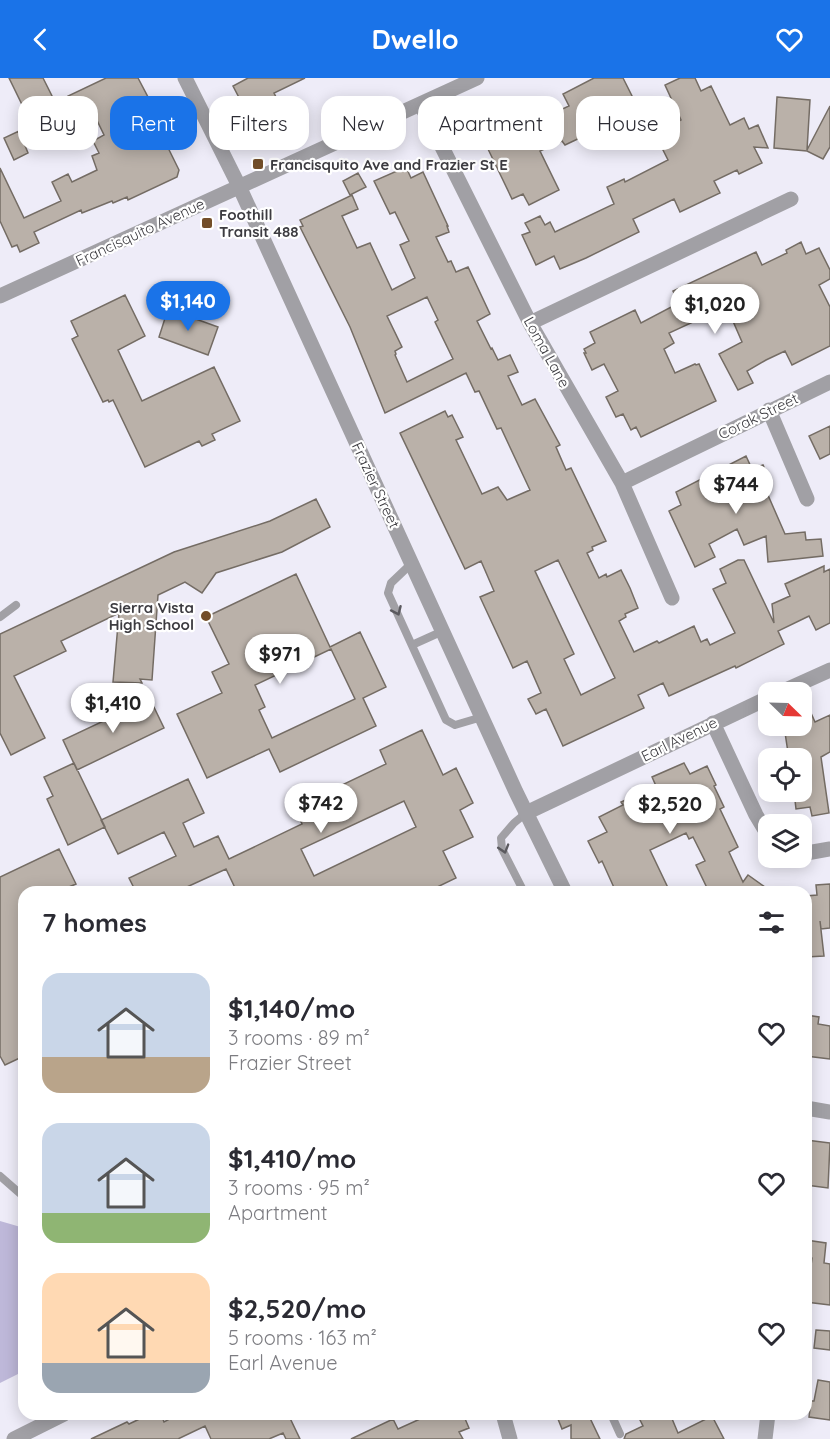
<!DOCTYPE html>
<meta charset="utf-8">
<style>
:root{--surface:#fff;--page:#f7f7f7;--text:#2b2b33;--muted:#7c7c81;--accent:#1a73e8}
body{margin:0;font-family:Quicksand,sans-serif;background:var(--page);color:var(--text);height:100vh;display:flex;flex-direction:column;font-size:22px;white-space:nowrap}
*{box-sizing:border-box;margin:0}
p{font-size:20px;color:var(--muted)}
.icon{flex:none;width:33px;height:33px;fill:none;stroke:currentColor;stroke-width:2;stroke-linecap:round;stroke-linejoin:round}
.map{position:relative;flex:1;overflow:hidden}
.side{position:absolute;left:18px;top:808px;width:794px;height:534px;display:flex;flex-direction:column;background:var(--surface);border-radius:18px;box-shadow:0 3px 15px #0003}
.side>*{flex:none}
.guide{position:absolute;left:18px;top:18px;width:795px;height:54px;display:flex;gap:12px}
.needle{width:39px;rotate:113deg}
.fabs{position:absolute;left:758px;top:604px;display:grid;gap:12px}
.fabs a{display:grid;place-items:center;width:54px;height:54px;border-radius:12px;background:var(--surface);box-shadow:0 3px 15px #0003;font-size:30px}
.price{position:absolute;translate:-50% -51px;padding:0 14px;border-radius:21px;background:#fff;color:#222;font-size:20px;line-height:39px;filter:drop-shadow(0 2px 3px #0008)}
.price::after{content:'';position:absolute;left:50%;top:36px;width:18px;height:14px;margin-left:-9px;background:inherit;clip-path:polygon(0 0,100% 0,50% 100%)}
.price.selected{background:var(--accent);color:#fff}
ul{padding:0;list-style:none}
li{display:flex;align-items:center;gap:18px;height:150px;padding:0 24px}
li span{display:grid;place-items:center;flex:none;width:168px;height:120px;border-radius:18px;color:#555}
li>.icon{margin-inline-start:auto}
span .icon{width:72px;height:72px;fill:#fffc;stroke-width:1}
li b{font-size:26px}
h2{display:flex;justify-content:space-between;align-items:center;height:72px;padding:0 24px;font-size:26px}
.chip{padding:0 21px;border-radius:18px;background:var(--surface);box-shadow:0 3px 15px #0003;font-size:21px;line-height:54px}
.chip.selected{background:var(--accent);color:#fff}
header{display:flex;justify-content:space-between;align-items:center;height:78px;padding:0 24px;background:var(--accent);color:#fff;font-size:27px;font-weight:700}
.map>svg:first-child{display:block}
.green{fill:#beb8d9}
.building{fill:#bab1a9;stroke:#746c64;stroke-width:1.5;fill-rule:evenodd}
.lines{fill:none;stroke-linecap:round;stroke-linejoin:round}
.service{stroke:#a1a0a5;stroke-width:8}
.minor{stroke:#a1a0a5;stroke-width:15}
.tertiary{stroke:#a1a0a5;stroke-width:15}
.oneway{stroke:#5b5a5f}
.poi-dot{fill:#734e29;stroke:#fff;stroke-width:2}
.labels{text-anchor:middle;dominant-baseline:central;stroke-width:4.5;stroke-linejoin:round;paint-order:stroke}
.poi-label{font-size:15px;font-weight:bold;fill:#3d3c41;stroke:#fff;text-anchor:start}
.street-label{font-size:15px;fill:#3d3c41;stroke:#fff}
</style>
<header><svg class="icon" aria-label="back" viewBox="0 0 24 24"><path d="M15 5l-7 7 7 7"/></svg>Dwello<svg class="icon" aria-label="heart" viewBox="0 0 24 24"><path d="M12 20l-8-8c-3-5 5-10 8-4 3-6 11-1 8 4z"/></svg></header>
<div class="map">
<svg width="830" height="1361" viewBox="0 0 830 1361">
<rect width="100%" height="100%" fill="#eeecf8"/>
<path class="green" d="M0 1143 24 1150V1293L0 1305Z"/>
<path class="building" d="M9 0H43L59 32 31 45Z
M106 0H138L149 21 145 23 179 92 177 99 128 122 127 119 113 125 112 123 82 135 81 132 34 154 39 165 20 174 17 167 12 169 0 143V90L24 140 61 123 52 104 68 96 72 104 97 92 92 78 99 75 93 63 104 57 90 28 76 35 68 18Z
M248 0H305L274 15 276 19 261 27 259 24 245 31 233 8Z
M594 0H623L639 32 565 67 562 63 540 73 559 112 529 127 523 116 512 121 487 69 501 63 492 46 525 30 533 45 569 28 563 16Z
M680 0H695L701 13 711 8 730 47 744 40 749 51 758 47 768 70 754 69 762 85 739 96 737 92 714 103 720 115 680 134 674 121 633 141 639 154 586 180 560 191 554 178 536 187 522 157 530 154 525 145 540 138 545 147 550 144 555 154 614 126 607 109 624 101 625 104 668 82 659 64 667 60 663 52 681 42 665 7Z
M777 19 810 22 807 72 830 28V69L823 81 807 73 774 70Z
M19 53 28 75 14 82 4 60Z
M406 89 411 100 423 94 448 148H447L449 154 436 159 448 184 451 183 456 194 468 189 490 236 477 243 491 271 492 270 498 282 510 277 518 294 508 298 522 327 535 321 560 367 556 369 566 392 571 390 606 463 592 469 593 472 587 475 599 500 606 496 607 499 621 492 630 510 638 530 625 536 626 539 619 543 634 574 657 563 659 565 694 548 701 564 707 561 710 567 735 555 713 511 726 505 720 491 738 482H744L774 545 772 526 790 518 785 506 824 488V494L830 491V545L816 552 809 538 807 539 778 553 784 566 736 590 735 588 669 618 663 605 638 617 644 630 563 668 546 631 536 636 528 621 541 615 527 583 513 590 480 519 494 513 481 483 465 491 400 355 445 333 448 339 452 337 463 359 456 362 482 416 498 409 507 422 530 412 501 350 497 351 479 313 475 314 466 295 385 335 350 249 300 149 303 148 300 142 352 117 358 131 342 138 357 170 370 165 392 212 415 200 400 167 409 163 395 134 390 136 374 103ZM427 219 438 242 435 244 453 281 407 304 395 277 396 276 395 273 402 269 387 238ZM558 482 615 600 581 617 564 581 574 576 535 493Z
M358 95 366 109 350 117 343 103Z
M801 164 806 176 819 170 830 192V201L819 207 830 229V268L792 287 785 273 766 282 747 293 753 305 738 312 719 276 742 264 729 234 723 237 721 231 669 255 674 265 664 271 675 295 695 286 696 287 699 286 716 323 641 359 636 349 631 352 623 336 616 339 606 319 618 313 604 286 592 292 584 275H586L584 271 595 265 590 254 635 232 641 245 679 225 673 213 756 174 762 187 787 175 786 172Z
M125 217 145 258 118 272 142 323 214 289 240 343 212 356 215 362 202 368 199 363 145 389 113 322 109 324 108 322 103 324 72 261 78 258 71 243Z
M168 231 218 249 208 277 159 259Z
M830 348V376L820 381 809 358Z
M746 378 752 391 763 387 771 405 764 408 785 456 805 454 806 462 821 461 823 478 768 484 766 458 744 467 737 451 709 466 715 479 695 489 669 433 681 427 676 414Z
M316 421 330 449 282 474 216 495 202 515 185 504 158 517 152 602 140 601 142 605 113 604 119 535 61 563 66 573 14 598 45 660 11 677 0 655V556L174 474 270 443Z
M296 496 330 569 360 554 386 609 363 620 376 648 280 694 269 671 207 700 177 636 222 615 212 594 229 586 208 543V538ZM331 571 355 621 272 660 259 632 265 629 255 607Z
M150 621 164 650 77 692 63 662Z
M811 635 815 644 830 637V674L821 679 829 735 812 738 810 729 796 731 794 714H801V681H789L784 648H801V640Z
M422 652 443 697 456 690 473 725 460 732 473 759 443 773 456 800 427 814H237L226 791 176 814H136L129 800 176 778 164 754 118 776 101 742 188 701 204 735 183 745 194 769 218 758 229 781 302 746 294 730 386 686 380 672ZM404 723 416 749 314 798 301 771Z
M74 685 105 749 68 767 47 721 53 718 44 699Z
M684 685 690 696 707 688 716 707 714 708 724 729 720 731 738 769 729 774 743 804 748 797 772 814H709L696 787 705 783 693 759 689 761 686 755 650 772 670 814H616L602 783 599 785 588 763 607 754 599 739 623 727 621 724 656 708 652 699Z
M59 771 76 806 57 814H24V978L5 987 0 978V799Z
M830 806V850L821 851 820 843 824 878 806 879V862H808L806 818 817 817 816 807Z
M806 937 819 939 818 946 830 948V981L806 978Z
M806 1062 830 1065 828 1110 806 1107Z
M806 1162 826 1165 824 1185 830 1186V1227L806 1224 812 1180 806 1179Z
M816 1252 830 1253V1272L814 1270Z
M818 1302 830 1304V1342L809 1339 811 1323H814Z
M150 1336H161L164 1344 179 1336H288L300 1361H286L283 1355 269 1361H211L205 1348 178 1361H91L127 1344 129 1346Z
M431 1336H463L469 1350 459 1354 463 1361H351L393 1341 398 1351Z
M556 1336H593L589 1338 600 1361H571V1347L562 1351Z
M637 1336H670L678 1355 712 1338 724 1361H624L626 1356 643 1348Z"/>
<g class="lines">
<path class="service" d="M412 485 391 505 388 515 446 642 455 647 482 639
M0 539 16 527
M412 567 443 553
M524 814 502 771 501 760 514 745 526 735
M0 1098 24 1119
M611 1336 620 1356"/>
<path class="minor" d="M421 27 530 245 622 405 672 520
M530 245 791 121
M769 332 807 421
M622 405 830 304
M779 615 830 592
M713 645 756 737 768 757
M526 735 768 620
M801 776 830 771
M503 1336 510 1361"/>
<path class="tertiary" d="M185 0 239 108 516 714 565 814
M0 218 477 0
M806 1030 830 1034
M14 1361 64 1336
M765 1361 768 1336"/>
</g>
<defs><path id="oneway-chevron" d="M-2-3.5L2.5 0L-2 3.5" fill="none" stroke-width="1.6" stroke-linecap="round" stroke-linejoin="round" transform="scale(1.5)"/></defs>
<g class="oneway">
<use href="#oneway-chevron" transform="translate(397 533) rotate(66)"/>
<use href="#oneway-chevron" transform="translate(504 771) rotate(73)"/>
</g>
<g class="poi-dot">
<rect x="252" y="80" width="12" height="12" rx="3"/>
<rect x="201" y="139" width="12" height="12" rx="3"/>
<circle cx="206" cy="538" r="6"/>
</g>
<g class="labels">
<g class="poi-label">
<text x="270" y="86">Francisquito Ave and Frazier St E</text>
<text x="219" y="136">Foothill<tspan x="219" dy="17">Transit 488</tspan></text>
<text x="194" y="529" text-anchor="end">Sierra Vista<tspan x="194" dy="17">High School</tspan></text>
</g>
<g class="street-label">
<text transform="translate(140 154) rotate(-25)">Francisquito Avenue</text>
<text transform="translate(547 274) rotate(61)">Loma Lane</text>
<text transform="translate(758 338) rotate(-26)">Corak Street</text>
<text transform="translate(376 407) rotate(65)">Frazier Street</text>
<text transform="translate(679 661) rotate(-26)">Earl Avenue</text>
</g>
</g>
</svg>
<div class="fabs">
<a><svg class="needle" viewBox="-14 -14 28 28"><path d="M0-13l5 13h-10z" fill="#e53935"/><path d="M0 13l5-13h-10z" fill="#7c7c81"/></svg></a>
<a><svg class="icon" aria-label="locate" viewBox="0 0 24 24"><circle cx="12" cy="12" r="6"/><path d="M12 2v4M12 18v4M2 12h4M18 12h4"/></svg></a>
<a><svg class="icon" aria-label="layers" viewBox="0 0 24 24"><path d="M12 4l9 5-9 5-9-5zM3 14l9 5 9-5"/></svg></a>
</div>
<b class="price selected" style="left:188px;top:254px">$1,140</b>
<b class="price" style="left:715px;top:257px">$1,020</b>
<b class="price" style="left:736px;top:437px">$744</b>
<b class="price" style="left:280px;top:607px">$971</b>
<b class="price" style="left:113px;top:656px">$1,410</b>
<b class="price" style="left:321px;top:756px">$742</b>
<b class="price" style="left:670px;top:757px">$2,520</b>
<div class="guide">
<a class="chip">Buy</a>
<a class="chip selected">Rent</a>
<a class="chip">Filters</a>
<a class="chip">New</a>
<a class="chip">Apartment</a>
<a class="chip">House</a>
</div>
<section class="side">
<h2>7 homes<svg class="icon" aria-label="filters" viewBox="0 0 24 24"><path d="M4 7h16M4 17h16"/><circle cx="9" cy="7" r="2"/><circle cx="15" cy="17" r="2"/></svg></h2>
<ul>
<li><span style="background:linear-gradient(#c9d6e8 70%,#b9a48a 0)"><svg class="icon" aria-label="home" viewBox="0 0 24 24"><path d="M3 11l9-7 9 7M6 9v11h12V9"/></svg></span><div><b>$1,140/mo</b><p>3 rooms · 89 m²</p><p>Frazier Street</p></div><svg class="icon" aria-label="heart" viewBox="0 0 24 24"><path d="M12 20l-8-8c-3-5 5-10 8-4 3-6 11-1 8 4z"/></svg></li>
<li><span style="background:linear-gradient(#c9d6e8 75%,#8fb573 0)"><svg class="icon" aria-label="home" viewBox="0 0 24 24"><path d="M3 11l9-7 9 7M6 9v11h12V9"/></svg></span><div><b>$1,410/mo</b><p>3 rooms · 95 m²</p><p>Apartment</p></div><svg class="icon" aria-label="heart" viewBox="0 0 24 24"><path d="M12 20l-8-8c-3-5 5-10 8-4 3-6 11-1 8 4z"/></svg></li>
<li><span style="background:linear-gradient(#ffd9b3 75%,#9aa5b1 0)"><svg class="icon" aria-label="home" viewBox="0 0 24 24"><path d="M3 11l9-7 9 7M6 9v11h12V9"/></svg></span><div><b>$2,520/mo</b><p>5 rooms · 163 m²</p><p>Earl Avenue</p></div><svg class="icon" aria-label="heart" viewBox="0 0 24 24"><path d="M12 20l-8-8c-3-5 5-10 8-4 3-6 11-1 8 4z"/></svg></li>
</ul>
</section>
</div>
